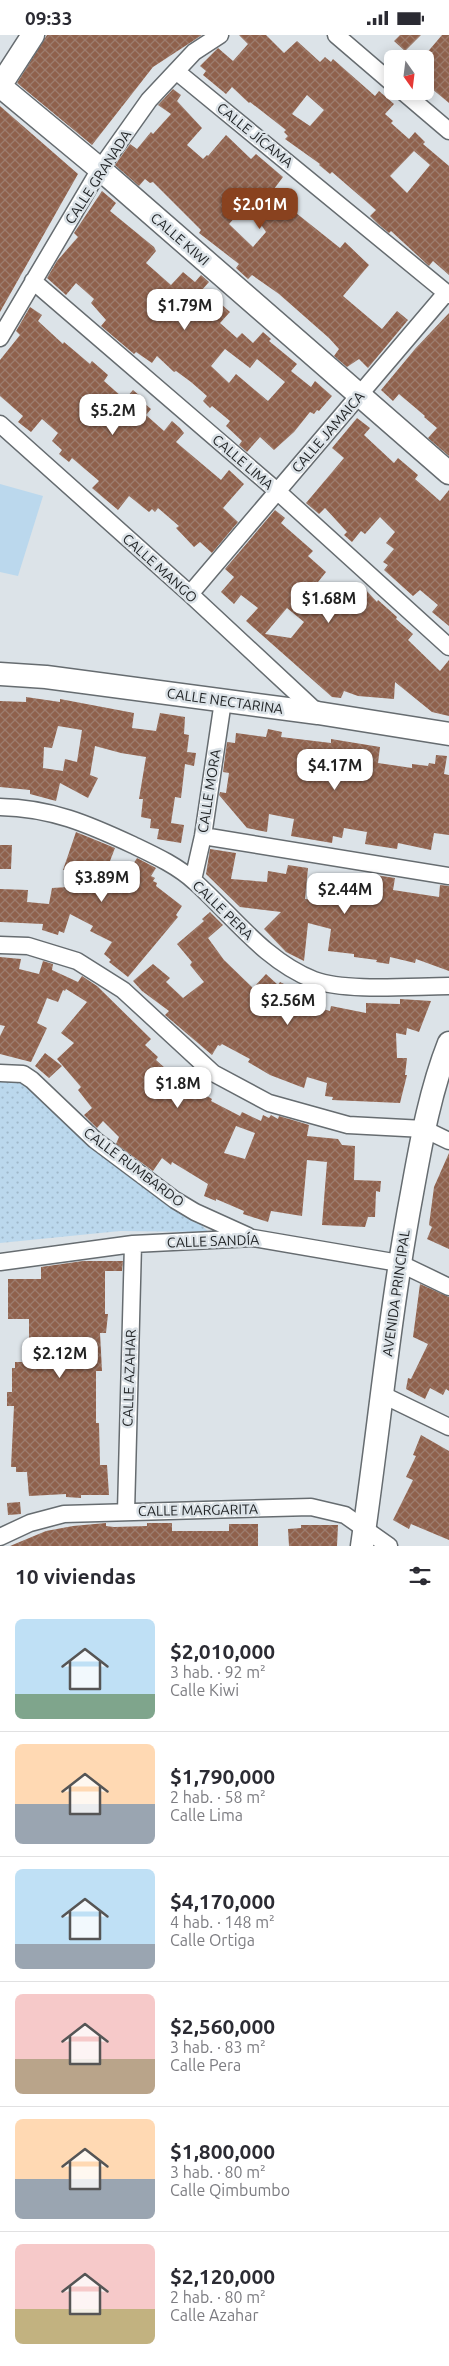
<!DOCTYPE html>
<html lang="es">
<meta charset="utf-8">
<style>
:root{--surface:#fff;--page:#f2f2f3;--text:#2b2b33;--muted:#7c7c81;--line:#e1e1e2;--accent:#89421f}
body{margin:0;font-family:Ubuntu,sans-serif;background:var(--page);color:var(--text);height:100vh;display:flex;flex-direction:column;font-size:19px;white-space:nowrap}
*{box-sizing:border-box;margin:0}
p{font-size:16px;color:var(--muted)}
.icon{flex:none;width:28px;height:28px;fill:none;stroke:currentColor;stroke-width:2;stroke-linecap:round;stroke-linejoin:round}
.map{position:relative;height:1511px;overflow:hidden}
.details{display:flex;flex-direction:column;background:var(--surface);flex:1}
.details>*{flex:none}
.needle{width:32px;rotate:166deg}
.controls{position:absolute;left:384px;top:15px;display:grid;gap:10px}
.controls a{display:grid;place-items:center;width:50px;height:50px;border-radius:8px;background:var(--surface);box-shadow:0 2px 12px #0003;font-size:25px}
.price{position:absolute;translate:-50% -42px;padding:0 11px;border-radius:10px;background:#fff;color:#222;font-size:16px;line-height:32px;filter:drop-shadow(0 1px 2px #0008)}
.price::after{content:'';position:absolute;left:50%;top:30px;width:15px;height:11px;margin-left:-8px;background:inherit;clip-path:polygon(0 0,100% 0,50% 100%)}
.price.selected{background:var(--accent);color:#fff}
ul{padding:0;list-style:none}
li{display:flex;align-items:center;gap:15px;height:125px;padding:0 15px}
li+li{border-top:1px solid var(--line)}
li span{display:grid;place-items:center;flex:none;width:140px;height:100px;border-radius:8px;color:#555}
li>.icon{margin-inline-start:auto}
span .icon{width:60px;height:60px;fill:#fffc;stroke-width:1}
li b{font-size:21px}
h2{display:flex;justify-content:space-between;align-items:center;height:60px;padding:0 15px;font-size:21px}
.status{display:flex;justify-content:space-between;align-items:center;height:35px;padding:0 25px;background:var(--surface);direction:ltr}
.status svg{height:14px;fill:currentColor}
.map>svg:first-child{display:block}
.grass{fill:url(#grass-dots)}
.pitch{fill:#bbd8ed}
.building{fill:url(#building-cross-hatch);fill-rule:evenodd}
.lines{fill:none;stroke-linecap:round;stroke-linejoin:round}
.street-casing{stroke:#666c70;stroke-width:19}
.secondary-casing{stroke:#666c70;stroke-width:25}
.street{stroke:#fff;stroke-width:16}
.secondary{stroke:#fff;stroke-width:22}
.labels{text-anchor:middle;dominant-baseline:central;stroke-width:5;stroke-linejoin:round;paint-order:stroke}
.street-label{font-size:14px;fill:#222527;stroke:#dce3e8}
</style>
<div class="status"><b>09:33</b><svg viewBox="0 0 49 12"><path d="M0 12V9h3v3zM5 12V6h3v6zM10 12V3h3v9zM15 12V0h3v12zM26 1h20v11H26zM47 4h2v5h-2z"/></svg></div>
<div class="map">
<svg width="449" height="1511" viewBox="0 0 449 1511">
<defs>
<pattern id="grass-dots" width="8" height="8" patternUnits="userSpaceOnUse" patternTransform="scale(1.25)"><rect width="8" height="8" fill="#bbd8ed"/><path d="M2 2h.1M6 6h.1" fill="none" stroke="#a0b9cb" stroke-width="1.8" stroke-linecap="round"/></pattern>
<pattern id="building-cross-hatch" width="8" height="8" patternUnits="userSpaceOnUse" patternTransform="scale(1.25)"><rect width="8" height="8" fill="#8f614c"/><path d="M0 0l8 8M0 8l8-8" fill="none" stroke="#9d7d6e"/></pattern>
</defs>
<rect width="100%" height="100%" fill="#dce3e8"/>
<path class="grass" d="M29 1038 209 1197 120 1196 0 1208V1047Z"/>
<path class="pitch" d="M0 449 43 461 18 541 0 537Z"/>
<path class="building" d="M47 0H202L153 32 92 110 17 48Z
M239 0H266L284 18 297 6 320 27 325 22 331 27 333 24 375 61 379 56 394 69 385 79 393 86 391 88 409 104 415 97 425 107 423 109 449 131V240L433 226 429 231 391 196 389 198 378 189 370 181 376 175 332 137 330 139 319 130 320 129 285 104 288 101 284 97 286 95 250 67 249 68 232 52 226 59 203 40 206 36 200 31 218 13 233 26 248 9ZM307 60 324 75 310 91 292 79ZM414 116 430 130 407 158 390 141Z
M400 0H421L405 16 394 6Z
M442 0H449V68L431 53 425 59V20Z
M173 54 181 60 177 66 202 93 187 110 203 124 207 120 208 121 226 100 251 124 256 119 283 142 271 158 340 213 345 207 369 230 343 261 382 294 397 276 408 285 368 333 359 324 347 332 334 321 339 314 329 303 279 259 252 240 248 244 236 233 239 229 199 198 201 195 153 147 150 148 145 144 139 151 115 130 130 109 137 114 151 97 153 99 171 79 158 70ZM247 169 266 197 253 212 229 189Z
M0 71 78 139 0 277Z
M102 156 116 168 110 176 154 212 156 216 146 228 171 250 183 237 195 247 201 240 209 247 201 256 220 272 222 270 230 277 220 288 237 303 242 298 253 308 263 297 271 304 269 306 297 329 291 336 311 352 315 346 332 361 319 376 317 375 314 379 310 377 294 397 274 415 260 402 247 417 239 410 242 406 226 391 230 386 212 371 210 373 203 366 207 361 191 347 176 336 174 337 157 321 152 328 136 317 134 319 101 291 106 285 91 268 94 264 76 248 66 260 47 243 57 226 78 202 74 198ZM225 314 250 333 257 324 285 347 268 366 236 339 229 348 211 331Z
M30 272 42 280 38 286 63 309 64 307 90 329 92 326 108 340 104 346 122 362 124 360 127 362 133 355 146 366 144 368 151 374 146 380 164 396 172 386 180 393 184 398 176 407 221 445 229 435 244 449 223 473 238 487 212 518 200 507 194 512 176 493 179 491 158 473 155 477 152 474 149 477 129 461 118 475 92 453 99 446 72 423 69 427 59 419 62 415 52 406 58 398 42 384 31 397 18 387 23 381 0 361V325L20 300 16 296Z
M449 278V421L428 403 437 393 424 382 425 381 399 359 393 366 381 355 415 314Z
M357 383 370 393 364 400 394 428 398 423 418 440 415 444 440 466 449 455V591L432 577 438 570 420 555 413 561 384 535 388 530 383 527 394 514 386 508 395 497 380 482 365 499 361 496 352 507 344 500 347 497 325 473 319 479 306 468 344 423 332 413Z
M275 475 285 483 281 488 313 516 308 521 326 537 318 547 348 571 365 554 377 567 378 565 397 582 396 584 413 599 408 605 440 636 449 625V681L432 677 395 647 394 664 358 661 344 656 341 663 332 662 246 586 258 573 241 560 234 569 221 557 234 542 225 534ZM287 573 304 587 291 603 265 599Z
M26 662 60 667V664L134 678 132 693 156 696 160 678 185 682 184 699 189 700 187 717 196 718 194 731 185 729 181 763 175 762 171 788 184 790 181 808 157 804 159 794 150 793 151 784 141 782 143 764H139L146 722 121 718 95 711 90 740 98 743 88 763 60 748 56 766 30 759V755L0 752V666L26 667ZM58 691 82 695 77 727 65 724 63 736 43 733 44 712 52 713Z
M268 694 282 697 281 702 331 708V704L380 712 378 728 412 733V729L428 731 429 728 435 729 436 720 447 721 444 739 449 740V800L434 798 431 815 398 808 397 814 365 809 367 797 344 793 342 803 333 801 332 808 291 801 294 784 269 779 267 797 247 793 219 760 220 757 226 758 229 738 223 737 227 707 235 708 236 698 266 702Z
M76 797 115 813 110 826 130 834 137 823 156 833 151 841 155 843 153 846 157 848 156 851 182 871 176 880 178 882 128 942 109 927 111 925 104 919 112 907 90 896 93 891 70 879 64 898 59 896 58 900 42 895 43 889 0 887V854L28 855 27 867 49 869 52 853 68 852V835H63Z
M0 810H12L11 834H0Z
M210 814 236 818 231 844 267 847 268 836 286 839 288 830 308 833 305 864 329 866 331 851 347 854 348 848 373 852 375 840 395 843 393 855 439 862 440 850 449 851V936L416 924 415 928 390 922 389 929 376 927 377 925 354 922V919L328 916 331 894 308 888 304 926 286 917 264 894 281 877 240 872 206 839Z
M210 877 223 890 208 903 224 925 253 953 266 939 278 950 280 947 294 954 304 957 301 968 330 976 331 971 366 978V968L400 969V964L431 966 419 997 407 993 406 1000 396 998 397 1023H407L405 1040H407L400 1068 332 1065 333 1062 325 1061 327 1048 307 1042 304 1053 270 1040 248 1027 250 1024 222 1009 220 1011 218 1010 212 1020 165 980 169 976 142 956 133 946 153 929 170 943 166 947 183 963 204 947 190 930 192 927 177 909 204 886 202 884Z
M0 922 21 924 19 934 39 939 43 926 53 929 52 935 78 947 82 941 97 951 151 1004 145 1010 158 1022 156 1025 175 1042 212 1064 211 1066 240 1081 242 1077 261 1086 263 1080 269 1083 271 1080 278 1084 279 1081 296 1086 309 1090 307 1101 338 1104 342 1110 355 1111 354 1145 381 1146 380 1157 376 1156 375 1182H368L365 1192 322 1190 327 1127 307 1125 302 1181 271 1176 268 1187 243 1179 244 1176 216 1164V1166L204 1161 208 1149 172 1127 171 1130 162 1123 153 1136 116 1109 119 1102 103 1086 97 1093 84 1080 92 1073 78 1055 81 1052 57 1024 74 1008 61 998 87 967 66 954 65 956 63 955 58 967 47 963 37 988 47 993 31 1027 0 1019V1001L5 991 0 990ZM236 1091 255 1098 245 1124 224 1118Z
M45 1018 62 1031 49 1043 35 1031Z
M449 1118V1214L427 1204 432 1192 429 1190 434 1152Z
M83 1226H123L122 1236H105V1279H108L106 1298H100L102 1336H96V1388H99L100 1430H107L109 1460H81V1463L66 1462V1459L29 1461 27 1437H16V1432H11L14 1371H7V1357H12V1333H15V1327H29V1284H8V1244H41V1232Z
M420 1249 449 1262V1356L446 1354 443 1360 430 1353 425 1364 406 1354 408 1343 411 1344 428 1309 413 1302Z
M421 1400 449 1416V1505L411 1489 409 1494 393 1485 413 1445 406 1442 416 1421 413 1420Z
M20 1467 21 1479 8 1480 7 1468Z
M106 1488V1491L114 1492 147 1491V1488H172V1496H229V1489H258V1511H10L46 1496 73 1491Z
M301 1490H338L337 1511H289L288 1494 301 1493Z"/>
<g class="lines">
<g class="street-casing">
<path id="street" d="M336 0 392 48
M176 36 449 260
M402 56 449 96
M33 246 277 456 449 612
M0 303 100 134 149 65 194 17 220 0
M0 389 190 559 318 678
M190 559 446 258
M0 772C51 773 88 789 133 810 154 820 178 831 195 847 232 880 265 926 314 945 346 957 413 951 449 951
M203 801 449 841
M193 845 203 801 223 666
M0 910 28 911 77 926 123 955 213 1038 269 1068 348 1090 424 1094 449 1106
M0 1038 23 1039 32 1045 95 1105 175 1165 195 1177 248 1201
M0 1227 133 1209 253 1203 399 1228 449 1252
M383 1360 449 1392
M126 1477 133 1209
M0 1502 30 1488 64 1479 311 1472 345 1480 389 1511"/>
</g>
<g class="secondary-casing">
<path id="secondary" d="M0 51 100 134 449 438
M0 51 33 0
M0 639 46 642 318 678 449 699
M362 1511C379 1394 390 1275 412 1158 421 1108 430 1056 449 1008"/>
</g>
<use href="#street" class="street"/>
<use href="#secondary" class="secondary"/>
</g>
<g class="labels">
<g class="street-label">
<text transform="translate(255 100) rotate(39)">CALLE JÍCAMA</text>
<text transform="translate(98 142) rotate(-57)">CALLE GRANADA</text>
<text transform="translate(180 204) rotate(41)">CALLE KIWI</text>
<text transform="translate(328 397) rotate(-49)">CALLE JAMAICA</text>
<text transform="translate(243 427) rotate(41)">CALLE LIMA</text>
<text transform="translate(160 533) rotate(42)">CALLE MANGO</text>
<text transform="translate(225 666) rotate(8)">CALLE NECTARINA</text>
<text transform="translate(209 756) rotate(-81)">CALLE MORA</text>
<text transform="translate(223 875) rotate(44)">CALLE PERA</text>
<text transform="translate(134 1132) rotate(37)">CALLE RUMBARDO</text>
<text transform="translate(213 1206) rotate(-2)">CALLE SANDÍA</text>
<text transform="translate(396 1258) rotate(-82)">AVENIDA PRINCIPAL</text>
<text transform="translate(129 1343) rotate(-88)">CALLE AZAHAR</text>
<text transform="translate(198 1475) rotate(-1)">CALLE MARGARITA</text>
</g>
</g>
</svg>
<div class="controls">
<a><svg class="needle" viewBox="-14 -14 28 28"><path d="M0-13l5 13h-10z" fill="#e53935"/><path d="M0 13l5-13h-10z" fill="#7c7c81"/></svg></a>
</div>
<b class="price selected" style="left:260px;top:195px">$2.01M</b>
<b class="price" style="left:185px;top:296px">$1.79M</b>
<b class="price" style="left:113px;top:401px">$5.2M</b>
<b class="price" style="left:329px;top:589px">$1.68M</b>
<b class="price" style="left:335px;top:756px">$4.17M</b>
<b class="price" style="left:102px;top:868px">$3.89M</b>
<b class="price" style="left:345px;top:880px">$2.44M</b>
<b class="price" style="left:288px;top:991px">$2.56M</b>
<b class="price" style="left:178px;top:1074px">$1.8M</b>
<b class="price" style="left:60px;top:1344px">$2.12M</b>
</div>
<section class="details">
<h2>10 viviendas<svg class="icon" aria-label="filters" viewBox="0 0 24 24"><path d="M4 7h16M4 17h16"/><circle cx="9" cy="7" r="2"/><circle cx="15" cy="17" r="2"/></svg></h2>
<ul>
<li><span style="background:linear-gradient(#bfe0f5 75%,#7fa58c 0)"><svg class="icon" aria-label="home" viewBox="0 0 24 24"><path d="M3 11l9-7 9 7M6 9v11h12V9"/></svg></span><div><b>$2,010,000</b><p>3 hab. · 92 m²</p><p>Calle Kiwi</p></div></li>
<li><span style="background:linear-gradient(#ffd9b3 60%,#9aa5b1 0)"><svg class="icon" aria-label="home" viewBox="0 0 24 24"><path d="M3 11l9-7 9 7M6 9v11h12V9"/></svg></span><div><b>$1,790,000</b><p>2 hab. · 58 m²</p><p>Calle Lima</p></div></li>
<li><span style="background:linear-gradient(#bfe0f5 75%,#9aa5b1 0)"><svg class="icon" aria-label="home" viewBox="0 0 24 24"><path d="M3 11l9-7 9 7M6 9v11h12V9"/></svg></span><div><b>$4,170,000</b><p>4 hab. · 148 m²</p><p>Calle Ortiga</p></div></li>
<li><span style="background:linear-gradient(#f6c9c9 65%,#b9a48a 0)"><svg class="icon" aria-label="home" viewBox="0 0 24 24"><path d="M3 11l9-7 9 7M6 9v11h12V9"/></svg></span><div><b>$2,560,000</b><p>3 hab. · 83 m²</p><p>Calle Pera</p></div></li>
<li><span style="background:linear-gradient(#ffd9b3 60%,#9aa5b1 0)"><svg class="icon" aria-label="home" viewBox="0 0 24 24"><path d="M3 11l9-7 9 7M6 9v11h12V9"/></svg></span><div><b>$1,800,000</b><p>3 hab. · 80 m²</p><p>Calle Qimbumbo</p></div></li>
<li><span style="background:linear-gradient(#f6c9c9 65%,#c2b280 0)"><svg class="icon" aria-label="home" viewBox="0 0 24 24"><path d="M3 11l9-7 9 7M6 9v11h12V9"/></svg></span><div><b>$2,120,000</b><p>2 hab. · 80 m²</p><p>Calle Azahar</p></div></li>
</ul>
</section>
